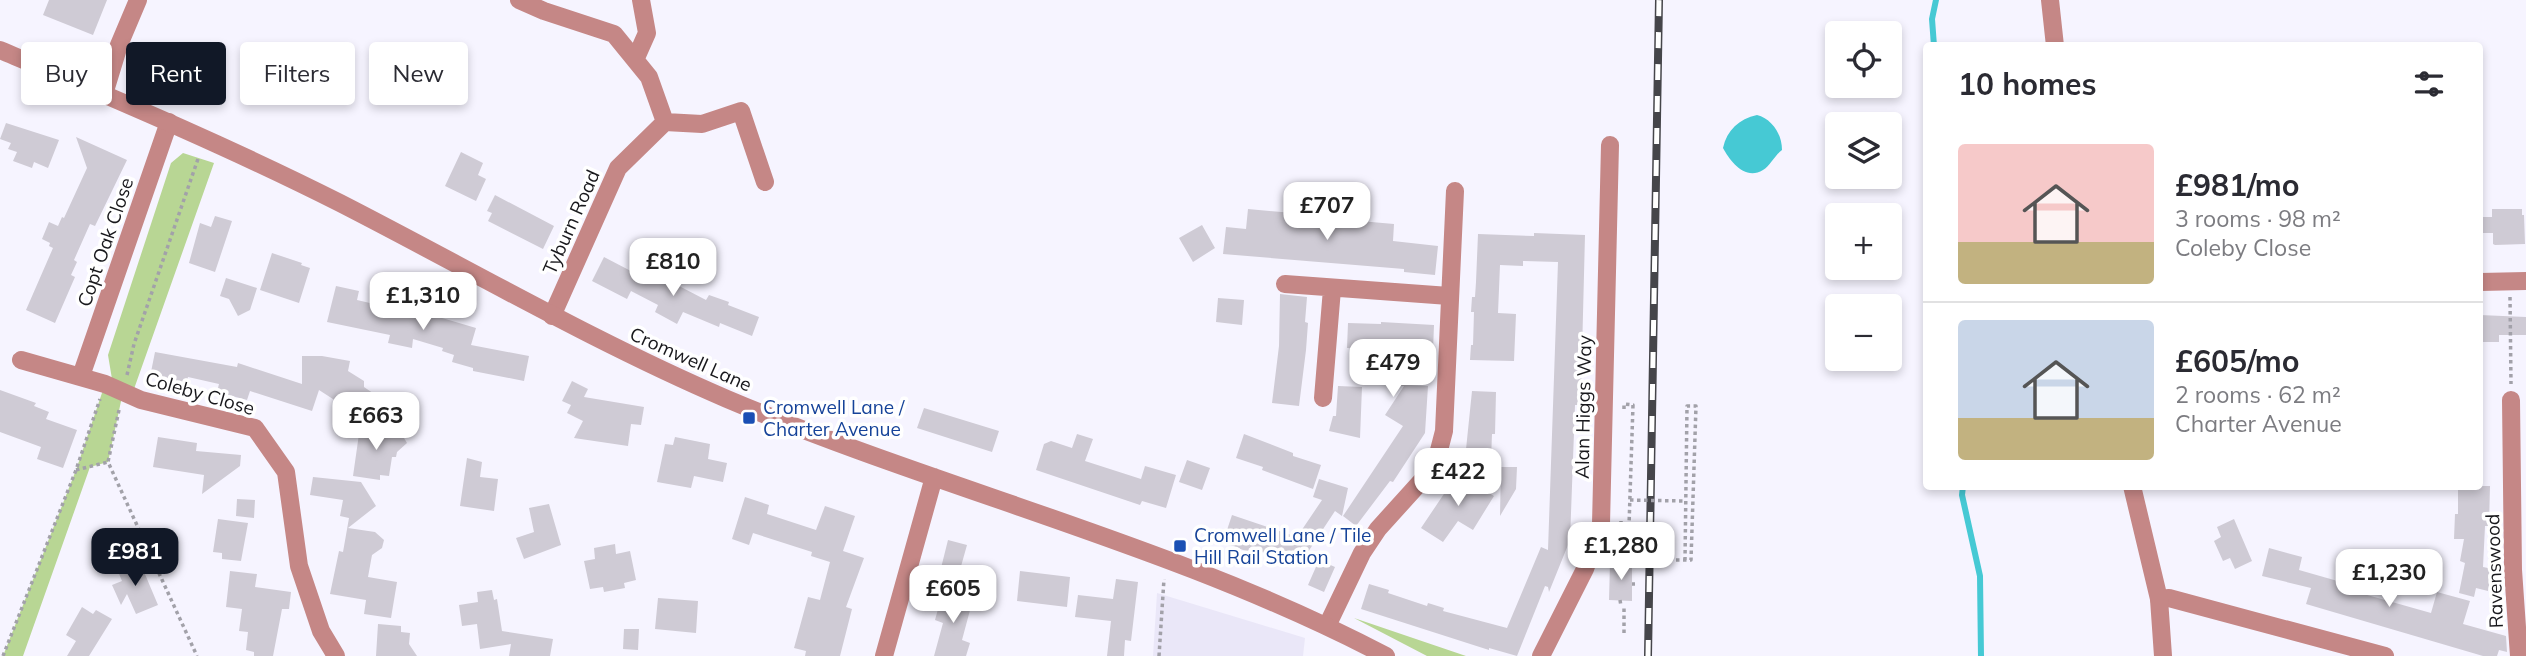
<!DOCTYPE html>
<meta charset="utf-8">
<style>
:root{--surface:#fff;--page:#f7f7f7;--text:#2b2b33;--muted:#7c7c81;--line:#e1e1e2;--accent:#111827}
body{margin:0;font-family:Mulish,sans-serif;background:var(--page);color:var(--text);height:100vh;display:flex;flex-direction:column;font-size:26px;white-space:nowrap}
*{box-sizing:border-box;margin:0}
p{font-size:23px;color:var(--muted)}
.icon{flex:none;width:38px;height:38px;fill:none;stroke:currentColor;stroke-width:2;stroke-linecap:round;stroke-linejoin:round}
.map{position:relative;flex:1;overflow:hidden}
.sheet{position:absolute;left:1923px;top:42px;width:560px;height:448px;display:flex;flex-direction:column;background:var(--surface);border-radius:7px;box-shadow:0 4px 10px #0003}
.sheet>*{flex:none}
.top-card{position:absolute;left:21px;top:42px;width:665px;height:63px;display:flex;gap:14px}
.tools{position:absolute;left:1825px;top:21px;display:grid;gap:14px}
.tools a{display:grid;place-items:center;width:77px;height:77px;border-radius:7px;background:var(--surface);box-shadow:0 4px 10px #0003;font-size:35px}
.price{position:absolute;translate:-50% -60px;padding:0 16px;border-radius:14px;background:#fff;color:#222;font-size:23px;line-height:46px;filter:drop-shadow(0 2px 4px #0008)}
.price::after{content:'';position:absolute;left:50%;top:42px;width:21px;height:16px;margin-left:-10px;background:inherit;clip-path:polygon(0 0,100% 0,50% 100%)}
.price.selected{background:var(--accent);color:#fff}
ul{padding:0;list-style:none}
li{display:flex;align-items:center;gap:21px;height:175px;padding:0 35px}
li+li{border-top:2px solid var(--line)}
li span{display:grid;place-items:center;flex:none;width:196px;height:140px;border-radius:7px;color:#555}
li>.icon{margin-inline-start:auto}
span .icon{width:84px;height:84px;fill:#fffc;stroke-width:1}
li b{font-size:30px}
h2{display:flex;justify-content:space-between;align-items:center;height:84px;padding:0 35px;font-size:30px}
.chip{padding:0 24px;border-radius:7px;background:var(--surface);box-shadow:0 4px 10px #0003;font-size:24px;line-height:63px}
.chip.selected{background:var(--accent);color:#fff}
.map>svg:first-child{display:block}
.built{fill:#eae7f8}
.green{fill:#b8d694}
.water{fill:#46c9d4}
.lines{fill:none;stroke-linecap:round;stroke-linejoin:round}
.stream{stroke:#46c9d4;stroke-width:6}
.building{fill:#cfcbd5}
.path{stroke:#a2a1a9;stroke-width:3.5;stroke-dasharray:3.5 3.5;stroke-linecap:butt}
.minor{stroke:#c58786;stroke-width:18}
.tertiary{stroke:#c58786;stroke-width:18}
.rail-casing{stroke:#45454a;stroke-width:8}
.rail{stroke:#fff;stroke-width:5;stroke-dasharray:16;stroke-linecap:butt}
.path-bridge{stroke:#a2a1a9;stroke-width:3.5;stroke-dasharray:3.5 3.5;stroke-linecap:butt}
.transit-dot{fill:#1a4fb4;stroke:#fff;stroke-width:2.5}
.labels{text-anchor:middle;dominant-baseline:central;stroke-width:7;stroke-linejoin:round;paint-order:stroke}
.street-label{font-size:19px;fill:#18181c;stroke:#fff}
.transit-label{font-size:19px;fill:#164399;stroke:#fff;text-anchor:start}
</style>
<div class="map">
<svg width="2526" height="656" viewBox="0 0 2526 656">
<rect width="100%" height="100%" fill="#f6f4ff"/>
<path class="built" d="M1157 593 1305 638 1303 656H1153Z"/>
<path class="green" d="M183 153 214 163 134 389 112 379 108 355 171 163Z
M105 384 123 392 108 462 90 467 23 656H3L76 470Z
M1354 618 1466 656H1427Z"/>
<path class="water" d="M1757 115C1772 119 1782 134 1782 150 1774 156 1770 166 1763 170 1745 181 1730 161 1723 148 1727 130 1739 119 1757 115Z"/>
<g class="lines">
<path class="stream" d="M1934 46 1932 19 1936 0
M1963 486 1962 495 1980 576 1981 656"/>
</g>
<path class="building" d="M49 0H107L93 35 43 15Z
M6 123 59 140 48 168 34 162 32 168 13 161 17 152 8 149 11 143 0 139Z
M76 137 127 160 95 226 90 224 74 260 77 262 71 275 75 277 55 323 26 310 53 248 49 246 50 243 42 239 49 222 58 226 62 217 64 218 87 168Z
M461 152 483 163 478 175 486 179 476 201 445 186Z
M495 195 554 226 543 249 488 221 492 213 487 211Z
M1248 209 1360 219V221L1394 224 1393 241 1438 246 1435 275 1404 272V269L1223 254 1226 227 1246 229Z
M2492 209H2522V215H2524L2525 244 2495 245 2493 244V233H2480V217H2492Z
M215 216 232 221 215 272 189 263 200 223 211 227Z
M1202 225 1215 248 1193 262 1179 238Z
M1534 233 1585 235 1581 393 1579 405H1575L1570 540 1549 592 1548 587 1545 586 1517 656 1489 648V650L1361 609 1369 584 1389 590 1388 593 1427 606 1428 603 1444 608 1443 611 1507 628 1541 547 1548 550 1558 262 1523 261V266L1500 265 1498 313 1516 314 1514 361 1470 360 1471 345H1473L1474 312H1471L1472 297H1475L1476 282 1478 234 1534 236Z
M272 253 302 263 301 265 310 268 299 303 260 290Z
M604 257 650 281 654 273 706 300 709 295 729 302 728 305 759 317 752 336 720 323 719 327 683 312 677 324 655 312 658 305 631 291 627 299 592 281Z
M226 278 257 288 250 310 238 316 229 299 220 296Z
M336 286 359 291 357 300 387 307 389 295 396 296 397 292 418 296 415 310 476 328 471 345 529 356 524 381 473 371V368L452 362 454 355 442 351 443 348 413 339 412 348 388 343 390 335 327 322Z
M1280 294 1307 297 1305 322 1308 323 1306 350 1299 406 1272 403 1279 346Z
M1218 298 1244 300 1242 325 1216 322Z
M2480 315 2526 317V335H2499V342H2480Z
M1381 322 1434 325 1433 351 1412 350 1409 385 1428 386 1425 433 1393 482 1390 481 1356 526 1343 516 1403 426 1385 415 1404 386 1372 383 1377 349 1347 348 1348 323 1381 324Z
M155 352 237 367 238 363 302 384V356H322L350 361 348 371 364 381V387L383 400 366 426 350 415 353 412 319 390 312 411 250 391 247 400 217 392 219 384 188 377 186 384 181 383V387L165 384 166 380 150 377Z
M572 381 588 389 584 397 644 407 641 425 631 424 628 446 574 438 583 421 567 413 571 405 562 401Z
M1338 386 1362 387 1360 438 1329 431 1333 416H1336Z
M0 390 36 403 34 406 49 412 46 419 77 430 63 468 37 459 41 447 0 432Z
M1472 391 1496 392 1495 434H1492L1491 460 1465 459Z
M924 408 999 431 992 452 917 428Z
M360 427 401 433 407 443 397 452 396 457H392L389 476 380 475V480L353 476Z
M1077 434 1093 439 1085 461 1141 479 1145 466 1176 475 1166 508 1142 501 1140 505 1036 470 1044 444 1051 441 1072 448Z
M1244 434 1293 453V456L1321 465 1313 489 1262 470 1263 467 1236 458Z
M158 437 197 443 196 451 241 455 240 466 202 494 204 475 153 467Z
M675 437 710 444 708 459 727 463 723 482 694 476 691 488 657 482 665 444 673 445Z
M467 458 482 462 480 477 498 479 494 511 460 506Z
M1187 460 1210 468 1202 490 1179 482Z
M1501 467H1517L1516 489 1500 516Z
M1460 475 1494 496 1473 530 1458 521 1443 542 1421 528 1452 482 1455 484Z
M313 477 361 482 376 506 348 528 375 532 384 540 382 548 372 555 368 577 397 582 391 618 364 614 366 600 330 594 339 551 343 552 349 518 340 516 343 500 310 495Z
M1319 479 1348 488 1342 516 1335 511 1300 564 1249 548 1248 552 1223 542 1232 515 1297 537 1322 500 1313 497Z
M2464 486H2490L2489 526H2485L2483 567 2493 569 2488 591 2476 588 2474 597 2459 593 2465 563 2460 561 2464 539H2454L2455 514H2458V488Z
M745 497 769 505 767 514 816 530 825 506 855 516 843 551 864 558 846 607 852 609 840 656H805L806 651 794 648 808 597 820 600 830 562 811 556 812 552 753 533 749 545 732 539Z
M237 499 255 500 254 518 236 516Z
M549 504 561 545 524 559 516 538 534 532 529 508Z
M218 519 248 523 241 561 222 559V553L213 552Z
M2234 519 2252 561 2235 569 2230 558 2223 561 2214 541 2221 537 2217 527Z
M948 540 967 545 958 577 940 572Z
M615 544 616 554 630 551 636 580 624 583 625 588 604 592 603 587 590 589 584 561 595 559 594 548Z
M2269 548 2302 557 2299 570 2355 586 2353 591 2431 613 2437 592 2470 601 2463 624 2506 636 2507 652 2499 650 2497 656H2483L2306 604 2311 588 2262 576Z
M139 560 158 605 136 614 127 594 121 605 112 585 122 581 117 569Z
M1319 560 1335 567 1324 592 1308 585Z
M1610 563H1632V601L1609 600Z
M230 571 257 574 255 587 291 592 289 609H282L273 656H254V652L246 650 248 632 239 631 242 609 226 607Z
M1020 571 1070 577 1067 607 1017 601Z
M1116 579 1138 582 1131 641 1125 640 1124 656H1107L1111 621 1075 617 1078 595 1113 599Z
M492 590 494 600 497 599 502 631 553 639 550 656H509L511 644 480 649 477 624 462 626 459 605 478 602 477 592Z
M943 591 973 599 962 640 970 643 966 656H934L943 623 935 620Z
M658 598 698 601 696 633 655 629Z
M82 607 93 614 96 610 112 619 89 656H67L76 641 66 635Z
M378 624 401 626V632L410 633 409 644 417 656H376Z
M624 629H639L638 650 623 649Z"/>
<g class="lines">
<path class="path" d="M2510 297 2511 384
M127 375 134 344 199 156
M1624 409V404L1633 405 1628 556
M119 410 108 462 197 656
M76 470 108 462
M1621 521V560L1635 555
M1676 560H1691L1696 406H1687L1685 560
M1632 584H1635
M1620 600 1621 606
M1624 633V606
M3 656 76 470 100 399
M1159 656 1164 579"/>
<path class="minor" d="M519 0 544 11 614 34 649 77 665 122
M635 60 647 33 641 0
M104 94 119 45 138 0
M665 122 702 124 741 111 765 182
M2480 282 2526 281
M1285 284 1449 296
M552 316 618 168 665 122
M21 360 105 384 141 400 255 428 286 472 299 566 321 631 336 656
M81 376 169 122
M1323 398 1332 289
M2511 400 2513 570 2519 656
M2159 599 2169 598 2385 656
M1327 626 1362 553 1378 529 1425 477 1437 458 1444 431 1455 191
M1541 656 1585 569 1601 524 1610 145"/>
<path class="tertiary" d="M2050 0 2055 46
M0 50C115 99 229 147 340 203 469 269 594 342 727 399 944 491 1177 546 1386 656
M2132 486 2159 599 2163 656
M884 656 934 477"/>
<g class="rail-casing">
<path id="rail" d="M1648 656 1659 0"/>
</g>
<use href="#rail" class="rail"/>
<path class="path-bridge" d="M1630 500 1685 501"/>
</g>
<g class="transit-dot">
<rect x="742" y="411" width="14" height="14" rx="3.5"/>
<rect x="1173" y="539" width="14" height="14" rx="3.5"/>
</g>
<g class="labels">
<g class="street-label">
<text transform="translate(571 222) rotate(-66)">Tyburn Road</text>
<text transform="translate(105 242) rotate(-71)">Copt Oak Close</text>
<text transform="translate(691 359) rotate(24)">Cromwell Lane</text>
<text transform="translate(200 393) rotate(16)">Coleby Close</text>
<text transform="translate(1583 407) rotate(-89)">Alan Higgs Way</text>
<text transform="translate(2494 571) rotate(-92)">Ravenswood</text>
</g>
<g class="transit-label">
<text x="763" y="407">Cromwell Lane /<tspan x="763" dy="22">Charter Avenue</tspan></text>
<text x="1194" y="535">Cromwell Lane / Tile<tspan x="1194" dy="22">Hill Rail Station</tspan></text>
</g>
</g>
</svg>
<div class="tools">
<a><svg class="icon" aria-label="locate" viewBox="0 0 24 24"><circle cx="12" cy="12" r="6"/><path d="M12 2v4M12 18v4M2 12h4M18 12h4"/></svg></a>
<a><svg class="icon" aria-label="layers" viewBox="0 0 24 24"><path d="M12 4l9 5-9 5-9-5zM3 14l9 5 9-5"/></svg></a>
<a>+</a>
<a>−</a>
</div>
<b class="price" style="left:1327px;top:242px">£707</b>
<b class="price" style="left:673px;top:298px">£810</b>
<b class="price" style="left:423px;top:332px">£1,310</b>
<b class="price" style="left:1393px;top:399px">£479</b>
<b class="price" style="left:376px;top:452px">£663</b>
<b class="price" style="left:1458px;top:508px">£422</b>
<b class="price" style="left:1621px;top:582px">£1,280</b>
<b class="price selected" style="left:135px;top:588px">£981</b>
<b class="price" style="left:2389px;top:609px">£1,230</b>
<b class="price" style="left:953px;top:625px">£605</b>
<div class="top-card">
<a class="chip">Buy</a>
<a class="chip selected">Rent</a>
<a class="chip">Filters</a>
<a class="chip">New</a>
</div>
<section class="sheet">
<h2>10 homes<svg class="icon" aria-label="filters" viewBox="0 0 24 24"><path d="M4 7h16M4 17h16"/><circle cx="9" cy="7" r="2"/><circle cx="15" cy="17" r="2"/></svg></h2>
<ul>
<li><span style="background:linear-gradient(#f6c9c9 70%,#c2b280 0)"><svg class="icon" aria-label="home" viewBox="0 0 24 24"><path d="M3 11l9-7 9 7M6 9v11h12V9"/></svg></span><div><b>£981/mo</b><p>3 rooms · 98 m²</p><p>Coleby Close</p></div></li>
<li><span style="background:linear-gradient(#c9d6e8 70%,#c2b280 0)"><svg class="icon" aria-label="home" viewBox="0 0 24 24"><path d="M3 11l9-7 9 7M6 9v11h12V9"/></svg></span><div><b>£605/mo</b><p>2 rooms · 62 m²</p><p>Charter Avenue</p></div></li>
</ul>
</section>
</div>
